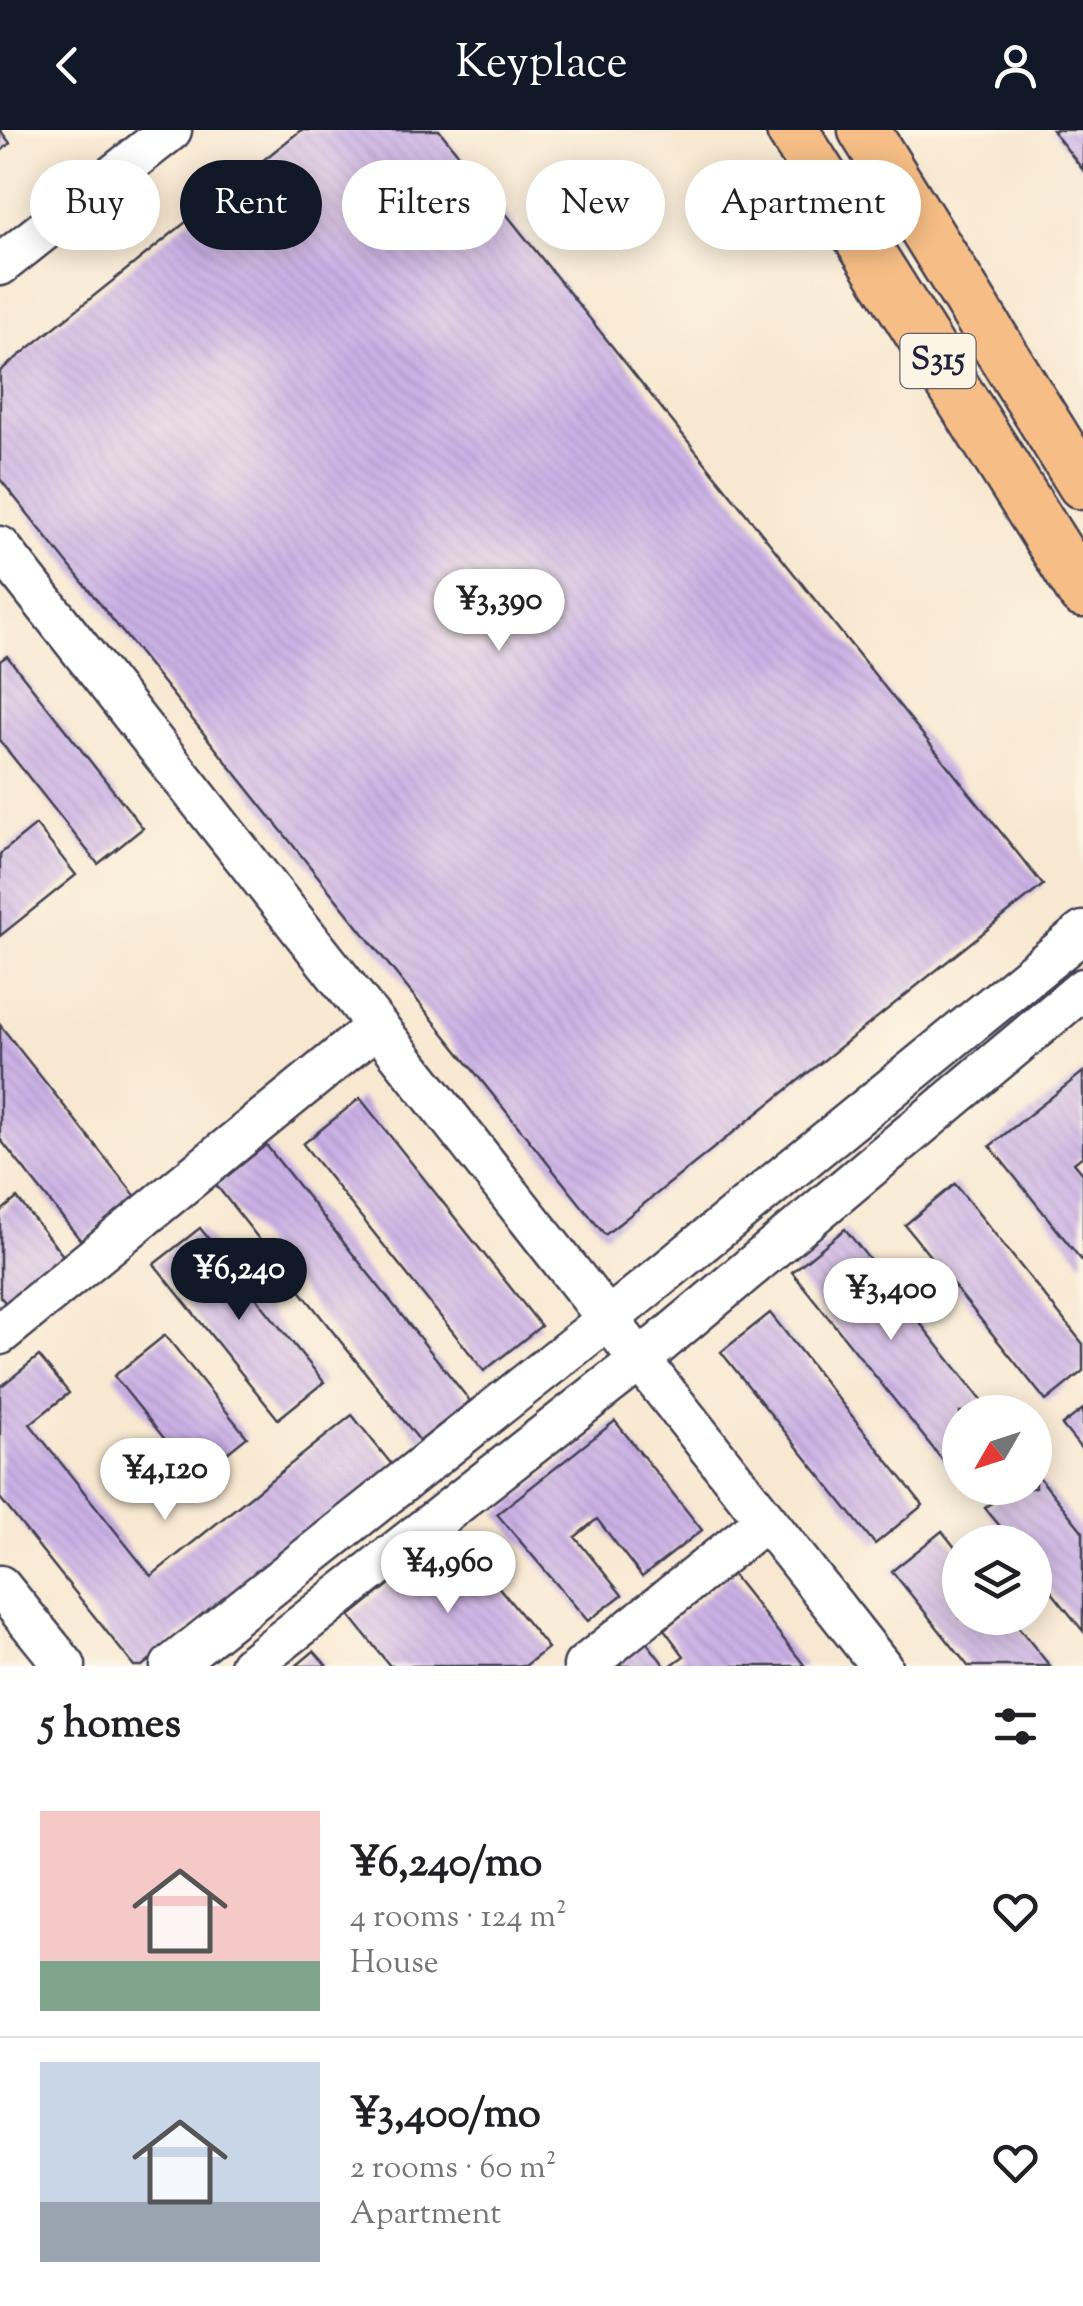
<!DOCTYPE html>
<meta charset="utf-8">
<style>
:root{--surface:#fff;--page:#f2f2f2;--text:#202124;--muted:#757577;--line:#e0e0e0;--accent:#111827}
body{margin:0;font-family:"Sorts Mill Goudy",serif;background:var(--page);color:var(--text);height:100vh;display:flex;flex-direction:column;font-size:38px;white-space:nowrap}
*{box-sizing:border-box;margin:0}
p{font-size:32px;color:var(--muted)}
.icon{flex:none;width:55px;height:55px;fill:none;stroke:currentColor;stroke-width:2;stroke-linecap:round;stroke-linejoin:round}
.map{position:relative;height:1536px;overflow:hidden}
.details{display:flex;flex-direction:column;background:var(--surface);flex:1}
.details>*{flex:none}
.top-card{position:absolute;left:30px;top:30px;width:1025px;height:90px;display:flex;gap:20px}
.needle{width:65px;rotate:231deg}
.controls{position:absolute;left:942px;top:1265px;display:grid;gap:20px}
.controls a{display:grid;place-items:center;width:110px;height:110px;border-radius:50%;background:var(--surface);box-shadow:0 5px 25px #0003;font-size:50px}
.price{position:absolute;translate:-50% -85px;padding:0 22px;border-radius:35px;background:#fff;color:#222;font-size:32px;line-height:65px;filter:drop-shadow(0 2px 5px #0008)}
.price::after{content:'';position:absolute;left:50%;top:60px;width:30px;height:22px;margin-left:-15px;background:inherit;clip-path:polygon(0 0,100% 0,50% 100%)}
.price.current{background:var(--accent);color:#fff}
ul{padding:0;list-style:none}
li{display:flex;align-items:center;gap:30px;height:250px;padding:0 40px}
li+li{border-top:2px solid var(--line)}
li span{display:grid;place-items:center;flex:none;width:280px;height:200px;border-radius:0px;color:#555}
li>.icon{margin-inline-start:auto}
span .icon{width:120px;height:120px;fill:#fffc;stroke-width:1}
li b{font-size:42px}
h2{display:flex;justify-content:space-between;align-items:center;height:120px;padding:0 40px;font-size:42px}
.tag{padding:0 35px;border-radius:45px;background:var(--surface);box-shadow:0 5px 25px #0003;font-size:35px;line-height:90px}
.tag.current{background:var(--accent);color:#fff}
header{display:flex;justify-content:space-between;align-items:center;height:130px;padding:0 40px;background:var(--accent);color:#fff;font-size:45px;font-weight:600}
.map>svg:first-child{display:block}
.building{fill:url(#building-back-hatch)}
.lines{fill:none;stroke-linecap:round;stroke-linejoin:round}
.minor-casing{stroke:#424052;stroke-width:45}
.major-casing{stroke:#424052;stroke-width:55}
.minor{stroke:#fff;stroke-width:40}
.major{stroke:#f6be86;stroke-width:50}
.labels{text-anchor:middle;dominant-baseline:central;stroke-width:9;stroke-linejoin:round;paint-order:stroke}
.shield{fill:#fcf5e5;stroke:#63616e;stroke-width:2.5}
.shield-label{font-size:32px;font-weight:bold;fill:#22223b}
</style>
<header><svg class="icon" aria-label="back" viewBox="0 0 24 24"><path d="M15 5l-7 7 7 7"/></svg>Keyplace<svg class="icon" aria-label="person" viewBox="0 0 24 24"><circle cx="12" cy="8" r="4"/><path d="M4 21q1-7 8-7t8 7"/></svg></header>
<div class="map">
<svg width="1083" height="1536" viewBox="0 0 1083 1536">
<defs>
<pattern id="building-back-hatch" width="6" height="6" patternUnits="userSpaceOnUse" patternTransform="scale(2.5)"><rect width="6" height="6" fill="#cbb1e6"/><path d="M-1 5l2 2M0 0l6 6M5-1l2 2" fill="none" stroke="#ae98c6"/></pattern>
</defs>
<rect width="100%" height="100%" fill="#fcf5e5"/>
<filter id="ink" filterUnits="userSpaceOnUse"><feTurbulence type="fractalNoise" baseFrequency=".01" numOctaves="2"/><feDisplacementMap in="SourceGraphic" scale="20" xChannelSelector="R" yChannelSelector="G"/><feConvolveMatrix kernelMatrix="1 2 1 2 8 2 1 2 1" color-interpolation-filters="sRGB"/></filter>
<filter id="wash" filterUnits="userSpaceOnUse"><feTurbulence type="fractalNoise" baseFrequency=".0048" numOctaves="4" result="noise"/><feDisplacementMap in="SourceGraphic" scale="40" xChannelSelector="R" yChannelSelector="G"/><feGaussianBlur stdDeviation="2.25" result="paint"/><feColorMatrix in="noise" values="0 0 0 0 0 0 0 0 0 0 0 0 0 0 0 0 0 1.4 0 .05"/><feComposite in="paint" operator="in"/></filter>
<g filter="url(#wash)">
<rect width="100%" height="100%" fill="#f8e8d1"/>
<g id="blocks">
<path class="building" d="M0 0 10 13 0 22Z
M301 0H439L1043 755 605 1105 0 349V241Z
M1052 0H1083V40Z
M7 526 143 698 98 734 0 611V531Z
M36 695 76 745 0 806V724Z
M0 895 137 1068 82 1112 0 1009Z
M1083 942V1026L1074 1033 1083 1044V1132L990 1016Z
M360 968 541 1196 484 1241 303 1014Z
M266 1015 470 1271 420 1311 216 1055Z
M955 1054 1083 1214V1241L1046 1271 905 1095Z
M17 1068 69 1133 11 1180 0 1166V1082Z
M200 1098 324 1252 278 1289 154 1134Z
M845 1099 991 1282H960V1336L952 1342 792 1142Z
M770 1183 923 1375 875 1414 721 1222Z
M165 1205 247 1307 196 1348 114 1246Z
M39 1226 69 1263 30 1294 151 1446 352 1285 393 1336 142 1536H134L0 1368V1257Z
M1083 1279V1321L1062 1295Z
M615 1291 702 1400 642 1447 597 1389 575 1407 622 1465 588 1491 497 1384Z
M1035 1342 1083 1402V1501L1035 1441V1412H1013L985 1378 1011 1358H1035Z
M942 1401 960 1424V1488H1011L1050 1536H968L892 1441Z
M454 1402 548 1518 525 1536H390L350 1486Z
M732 1444 805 1536H670L684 1526 664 1499Z
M644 1509 665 1536H611Z
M314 1521 327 1536H296Z"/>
</g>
</g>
<g filter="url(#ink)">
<use href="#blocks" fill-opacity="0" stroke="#424052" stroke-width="2.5"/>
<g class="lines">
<g class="minor-casing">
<path id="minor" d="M0 135 171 0
M0 417 881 1536
M0 1204 377 896
M0 1456 65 1536
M171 1536 608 1189 1083 802
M250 1536 640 1230 1083 859
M584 1536 766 1390"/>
</g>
<g class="major-casing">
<path id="major" d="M792 0 1083 462
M864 0 1083 354"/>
</g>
<use href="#minor" class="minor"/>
<use href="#major" class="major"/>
</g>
</g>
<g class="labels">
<rect class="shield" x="900.5" y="204" width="75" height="54" rx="8"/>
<g class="shield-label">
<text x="938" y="231">S315</text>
</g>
</g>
</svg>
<div class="controls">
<a><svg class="needle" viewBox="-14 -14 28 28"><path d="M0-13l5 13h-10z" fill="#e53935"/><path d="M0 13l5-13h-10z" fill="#757577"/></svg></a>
<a><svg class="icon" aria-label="layers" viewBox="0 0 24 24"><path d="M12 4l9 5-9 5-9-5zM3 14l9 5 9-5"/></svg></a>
</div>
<b class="price" style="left:499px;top:524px">¥3,390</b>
<b class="price current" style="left:239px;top:1193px">¥6,240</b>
<b class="price" style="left:891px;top:1213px">¥3,400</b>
<b class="price" style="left:165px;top:1393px">¥4,120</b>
<b class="price" style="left:448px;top:1486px">¥4,960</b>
<div class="top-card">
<a class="tag">Buy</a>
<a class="tag current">Rent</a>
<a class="tag">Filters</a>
<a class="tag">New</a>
<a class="tag">Apartment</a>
</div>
</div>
<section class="details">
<h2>5 homes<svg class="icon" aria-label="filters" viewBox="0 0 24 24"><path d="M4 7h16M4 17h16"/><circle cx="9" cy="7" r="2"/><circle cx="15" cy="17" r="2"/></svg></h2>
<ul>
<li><span style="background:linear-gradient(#f6c9c9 75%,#7fa58c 0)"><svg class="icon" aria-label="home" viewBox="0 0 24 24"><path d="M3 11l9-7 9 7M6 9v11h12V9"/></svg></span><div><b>¥6,240/mo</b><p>4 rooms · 124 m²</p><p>House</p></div><svg class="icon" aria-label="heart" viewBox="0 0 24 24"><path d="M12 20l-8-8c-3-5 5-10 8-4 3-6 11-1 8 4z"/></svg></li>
<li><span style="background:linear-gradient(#c9d6e8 70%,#9aa5b1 0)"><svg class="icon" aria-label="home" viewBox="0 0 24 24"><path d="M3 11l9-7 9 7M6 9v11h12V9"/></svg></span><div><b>¥3,400/mo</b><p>2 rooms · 60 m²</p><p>Apartment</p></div><svg class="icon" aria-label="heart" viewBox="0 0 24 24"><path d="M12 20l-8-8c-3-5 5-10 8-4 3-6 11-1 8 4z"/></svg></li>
</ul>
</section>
